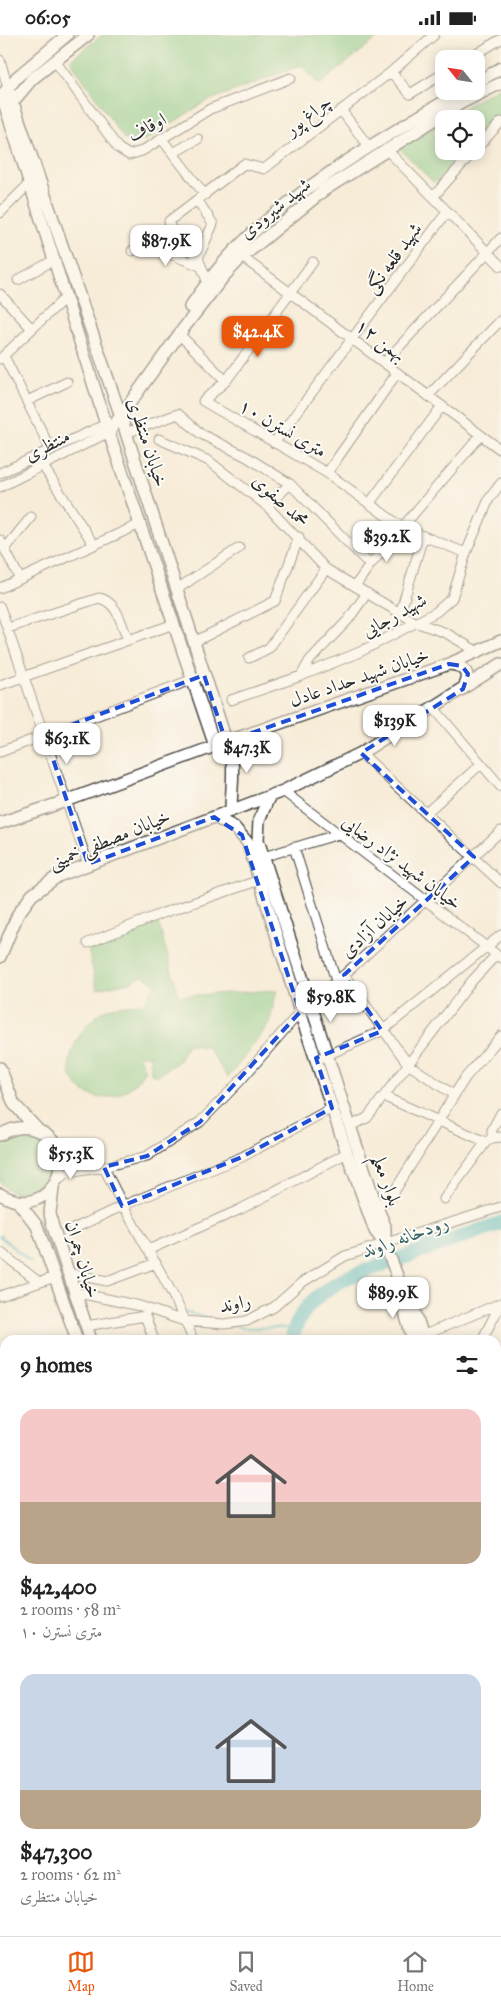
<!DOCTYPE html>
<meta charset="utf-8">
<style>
:root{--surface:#fff;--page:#f6f6f6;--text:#222;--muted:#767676;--line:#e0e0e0;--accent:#ea580c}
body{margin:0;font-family:"IM FELL Great Primer",Amiri,serif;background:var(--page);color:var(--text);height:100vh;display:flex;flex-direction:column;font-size:19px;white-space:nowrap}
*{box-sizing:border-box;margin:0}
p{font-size:16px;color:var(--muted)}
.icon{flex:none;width:28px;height:28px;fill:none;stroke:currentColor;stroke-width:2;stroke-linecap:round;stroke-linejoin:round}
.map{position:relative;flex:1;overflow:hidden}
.sheet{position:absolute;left:0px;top:1300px;width:501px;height:601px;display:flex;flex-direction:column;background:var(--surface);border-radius:15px 15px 0 0;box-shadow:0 2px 12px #0003}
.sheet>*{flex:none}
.needle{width:32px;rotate:300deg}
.tools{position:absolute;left:435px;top:15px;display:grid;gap:10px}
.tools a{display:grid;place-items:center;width:50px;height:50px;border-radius:10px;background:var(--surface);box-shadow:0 2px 12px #0003;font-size:25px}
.price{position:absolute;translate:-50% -42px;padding:0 11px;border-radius:10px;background:#fff;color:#222;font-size:16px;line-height:32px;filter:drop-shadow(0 1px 2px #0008)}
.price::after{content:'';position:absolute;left:50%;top:30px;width:15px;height:11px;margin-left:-8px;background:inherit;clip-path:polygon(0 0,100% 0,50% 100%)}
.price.current{background:var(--accent);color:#fff}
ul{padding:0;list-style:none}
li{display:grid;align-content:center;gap:10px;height:265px;padding:0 20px}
li span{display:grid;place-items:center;height:155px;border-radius:15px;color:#555}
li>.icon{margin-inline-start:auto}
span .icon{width:90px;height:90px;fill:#fffc;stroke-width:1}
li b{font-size:21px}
h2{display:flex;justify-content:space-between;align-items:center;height:60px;padding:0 20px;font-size:21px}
.status{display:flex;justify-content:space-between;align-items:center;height:35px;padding:0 25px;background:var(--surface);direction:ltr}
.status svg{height:14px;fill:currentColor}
.dock{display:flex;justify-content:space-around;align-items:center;height:70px;border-top:1px solid var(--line);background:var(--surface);font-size:14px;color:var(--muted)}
.dock a{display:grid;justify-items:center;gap:2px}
.dock .current{color:var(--accent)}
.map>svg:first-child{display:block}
.green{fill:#81c985;stroke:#567a58}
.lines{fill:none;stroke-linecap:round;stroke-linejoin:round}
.stream{stroke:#47b6bf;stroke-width:2.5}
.river{stroke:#47b6bf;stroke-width:15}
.minor-casing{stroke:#4a4845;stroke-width:11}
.major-casing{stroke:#4a4845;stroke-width:14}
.minor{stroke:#fff;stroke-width:9}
.major{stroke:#fff;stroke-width:11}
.marked{fill:none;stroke:#1d4ed8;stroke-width:4;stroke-dasharray:10 6;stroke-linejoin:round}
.labels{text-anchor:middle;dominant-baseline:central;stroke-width:4;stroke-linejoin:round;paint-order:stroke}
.street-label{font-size:19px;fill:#2b2b2b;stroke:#fdfcf7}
.water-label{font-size:20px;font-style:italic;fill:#366366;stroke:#fdfcf7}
</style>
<div class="status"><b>06:05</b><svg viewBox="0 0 49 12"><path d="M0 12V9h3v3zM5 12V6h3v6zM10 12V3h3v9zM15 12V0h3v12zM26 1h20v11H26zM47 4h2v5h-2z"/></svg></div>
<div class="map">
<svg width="501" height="1901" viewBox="0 0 501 1901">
<rect width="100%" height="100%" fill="#fdfcf7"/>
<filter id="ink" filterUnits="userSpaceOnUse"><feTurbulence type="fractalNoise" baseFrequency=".02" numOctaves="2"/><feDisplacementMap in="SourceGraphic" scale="10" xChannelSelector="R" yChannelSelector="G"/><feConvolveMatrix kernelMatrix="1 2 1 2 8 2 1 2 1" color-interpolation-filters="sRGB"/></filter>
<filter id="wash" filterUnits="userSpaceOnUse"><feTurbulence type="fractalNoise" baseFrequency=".0096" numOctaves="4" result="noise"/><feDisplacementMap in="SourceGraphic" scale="20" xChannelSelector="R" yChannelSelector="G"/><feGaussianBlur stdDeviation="1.12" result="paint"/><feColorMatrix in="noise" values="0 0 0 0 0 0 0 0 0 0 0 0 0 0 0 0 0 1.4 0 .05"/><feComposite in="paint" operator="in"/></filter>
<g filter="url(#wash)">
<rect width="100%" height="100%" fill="#f7ecd8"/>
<path class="green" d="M102 0H381L319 50 302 30 205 67 146 105 134 106 124 104 70 25Z
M501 51V84L476 107V84H444V116H467L434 148 397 111Z
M158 887 179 961 277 955 269 989 228 1043 208 1013 187 1009 179 1026 157 1041 151 1039 150 1020H138L145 1035C132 1057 106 1073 82 1055 76 1050 72 1045 70 1037 65 1018 87 985 103 976 115 969 130 970 144 969L155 949 143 941 130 947 97 954 88 914Z
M24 1099C85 1115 32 1186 0 1147V1110L12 1101Z
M5 1643V1695L0 1698V1647Z
M5 1717V1790H0V1720Z"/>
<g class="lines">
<path class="stream" d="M0 1201 31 1227
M186 1277 214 1285
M236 1291 243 1293H294"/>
<path class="river" d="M292 1305C298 1273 321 1256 348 1242L501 1188
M0 1711 5 1708"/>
</g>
</g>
<g filter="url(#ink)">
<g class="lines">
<g class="minor-casing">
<path id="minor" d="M468 24 501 4
M0 25 8 53
M55 26 118 113 129 120 142 116 210 74 291 43
M391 37 410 59 444 38
M341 75 369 112
M161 103 205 160
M386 114 501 231
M476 114 501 87
M173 118 198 104
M433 162 474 116
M198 166 213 189 198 223 208 248
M0 178 29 149
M132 216 143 209H149L162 218 173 220 200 231
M242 222 501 415
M198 223 170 192 169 186 244 129 264 134 391 37 434 0
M313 227 226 346 203 366 327 438 403 493 466 518
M18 245 54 225
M0 259 32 294
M179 299 226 346
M4 321 51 415
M0 324 66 262
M384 328 501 203
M428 361 501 285
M27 366 67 347
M126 398 178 379 201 399 247 422 290 449 370 530
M159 404 209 426 267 471 326 534 415 587 446 598 478 617
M274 408 447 177
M43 431 94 510
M0 438 106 389
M327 438 397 338
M0 452 109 397
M369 469 442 371
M267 471 290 449
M0 505 20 544
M5 514 31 482
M355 551 370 530 481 400
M0 553 140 489
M177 554 239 513
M0 572 88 829
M400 578 423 502
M8 593 99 563C118 567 121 589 128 605
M194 607 275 566 299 502
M249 623 269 613 326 534
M301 641 310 625 348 585 367 558
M0 650 174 589
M231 665 301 641 360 617 436 577 452 563 466 518 489 464 501 448
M433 672 501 752
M0 717 204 640
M361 718 501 848
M283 756 501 923
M426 778 481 729
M294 812 336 946
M263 822 339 799
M88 908 163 878 260 845
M344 940 408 1029 454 1060
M323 1022 382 996 501 900
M385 1062 486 1107
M350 1091 367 1083 471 947 496 920
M492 1103V1095L501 1078
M104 1132C130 1191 170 1244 193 1305
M58 1144 67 1138 104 1132 147 1121 200 1087 240 1046 300 977 344 940 501 796
M444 1164 486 1107 492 1103 501 1102
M376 1170 389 1165 465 1043 501 1001
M73 1194 122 1171 242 1122 332 1073
M148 1215 241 1174 347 1118
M0 1217 39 1247
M67 1238 107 1246 156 1228
M74 1257 140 1271 184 1286 224 1289 247 1286 274 1272 301 1248 345 1221 501 1172
M0 1261 55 1242
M86 1291 145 1281 154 1305
M422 1301 501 1268
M482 1305 501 1268
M496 1377 501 1368
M496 1480 501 1478
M496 1601 501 1598
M496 1660 501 1657
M496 1711 501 1708
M496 1778 501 1776
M0 1796 5 1795
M496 1799 501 1815
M496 1856 501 1855
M0 1880 5 1877
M170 1896 173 1901
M421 1896 423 1901
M150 1901 157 1896
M339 1901 356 1896"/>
</g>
<g class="major-casing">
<path id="major" d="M476 48 501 33
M8 53 118 373 232 724C234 742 231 758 231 776
M4 58 17 42 67 0
M2 61 106 389 215 711
M11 69 32 44 88 0
M190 272C205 251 221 228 240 210 304 147 385 102 462 56
M109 397 183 294 224 241 242 222 324 155 461 68 501 48
M450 629C466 631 472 639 463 654
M269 762 259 785 258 805 350 1091 376 1170 385 1191V1209L405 1262 413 1271 424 1305
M214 782 234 792 248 808 300 977 347 1118 375 1196 385 1209
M0 788 66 766 226 707 449 629 501 606
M0 922 18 879 32 860 58 841 283 756 361 718 501 629
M0 1033 14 1069 38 1095
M0 1100C10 1094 21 1090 33 1094 86 1108 54 1192 0 1159
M53 1153 50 1178 52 1189 91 1305
M18 1167 37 1191 77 1305
M405 1262 403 1271 413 1305
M496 1498 501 1507
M496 1525 501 1534
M288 1896 289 1901
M300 1896 302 1901"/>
</g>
<use href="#minor" class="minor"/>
<use href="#major" class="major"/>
</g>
</g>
<path d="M0 0H501V1901H0ZM449 629 462 631 468 639 463 654 361 718 474 822 344 940 382 996 316 1023 332 1073 242 1122 122 1171 104 1132 147 1121 200 1087 300 977 242 800 214 782 88 829 45 700 204 640 226 707Z" fill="#f7ecd8" fill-opacity=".55" fill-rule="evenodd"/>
<path class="marked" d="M449 629 462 631 468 639 463 654 361 718 474 822 344 940 382 996 316 1023 332 1073 242 1122 122 1171 104 1132 147 1121 200 1087 300 977 242 800 214 782 88 829 45 700 204 640 226 707Z"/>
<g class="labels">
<g class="street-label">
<text transform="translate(308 80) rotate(-38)">چراغ پور</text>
<text transform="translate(147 92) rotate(-29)">اوقاف</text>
<text transform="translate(275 173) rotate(-39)">شهید شیرودی</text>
<text transform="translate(393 223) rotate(-54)">شهید قلعه نگی</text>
<text transform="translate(381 305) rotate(37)">۱۲ بهمن</text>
<text transform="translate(283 393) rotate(30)">۱۰ متری نسترن</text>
<text transform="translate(148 407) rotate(72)">خیابان منتظری</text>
<text transform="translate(47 410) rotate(-27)">منتظری</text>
<text transform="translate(281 465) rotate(42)">محمد صفوی</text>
<text transform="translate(394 580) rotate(-29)">شهید رجایی</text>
<text transform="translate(359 642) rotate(-19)">خیابان شهید حداد عادل</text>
<text transform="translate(109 804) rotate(-22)">خیابان مصطفی خمینی</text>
<text transform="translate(402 827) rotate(37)">خیابان شهید نژاد رضایی</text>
<text transform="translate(374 891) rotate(-42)">خیابان آزادی</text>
<text transform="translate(387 1145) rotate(70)">بلوار معلم</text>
<text transform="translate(83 1224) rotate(73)">خیابان چمران</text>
<text transform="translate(235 1268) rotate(-11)">راوند</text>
</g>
<g class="water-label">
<text transform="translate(405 1201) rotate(-20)">رودخانه راوند</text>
</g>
</g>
</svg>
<div class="tools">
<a><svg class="needle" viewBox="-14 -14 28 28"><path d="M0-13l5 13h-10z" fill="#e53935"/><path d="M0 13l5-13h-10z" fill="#767676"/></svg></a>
<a><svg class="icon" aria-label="locate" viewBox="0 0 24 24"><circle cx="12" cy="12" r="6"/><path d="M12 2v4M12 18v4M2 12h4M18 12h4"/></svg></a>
</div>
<b class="price" style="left:166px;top:232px">$87.9K</b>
<b class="price current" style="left:258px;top:323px">$42.4K</b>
<b class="price" style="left:387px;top:528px">$39.2K</b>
<b class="price" style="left:395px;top:712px">$139K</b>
<b class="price" style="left:67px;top:730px">$63.1K</b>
<b class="price" style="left:247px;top:739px">$47.3K</b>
<b class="price" style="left:331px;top:988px">$59.8K</b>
<b class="price" style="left:71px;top:1145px">$55.3K</b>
<b class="price" style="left:393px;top:1284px">$89.9K</b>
<section class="sheet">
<h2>9 homes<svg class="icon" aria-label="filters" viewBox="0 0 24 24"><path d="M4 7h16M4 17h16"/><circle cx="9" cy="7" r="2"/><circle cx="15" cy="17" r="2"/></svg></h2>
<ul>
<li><span style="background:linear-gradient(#f6c9c9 60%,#b9a48a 0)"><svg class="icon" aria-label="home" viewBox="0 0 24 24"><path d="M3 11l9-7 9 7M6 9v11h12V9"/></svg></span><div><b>$42,400</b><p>2 rooms · 58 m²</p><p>۱۰ متری نسترن</p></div></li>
<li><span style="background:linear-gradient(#c9d6e8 75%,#b9a48a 0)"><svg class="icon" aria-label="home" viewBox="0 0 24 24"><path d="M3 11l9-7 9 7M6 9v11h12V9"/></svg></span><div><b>$47,300</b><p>2 rooms · 62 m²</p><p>خیابان منتظری</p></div></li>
</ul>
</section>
</div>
<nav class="dock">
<a class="current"><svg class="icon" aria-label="map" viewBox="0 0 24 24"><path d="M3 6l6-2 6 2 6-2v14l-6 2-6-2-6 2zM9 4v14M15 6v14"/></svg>Map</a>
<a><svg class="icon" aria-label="saved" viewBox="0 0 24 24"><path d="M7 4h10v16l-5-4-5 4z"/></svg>Saved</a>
<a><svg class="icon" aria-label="home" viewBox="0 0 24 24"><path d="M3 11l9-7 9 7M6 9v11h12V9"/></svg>Home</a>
</nav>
